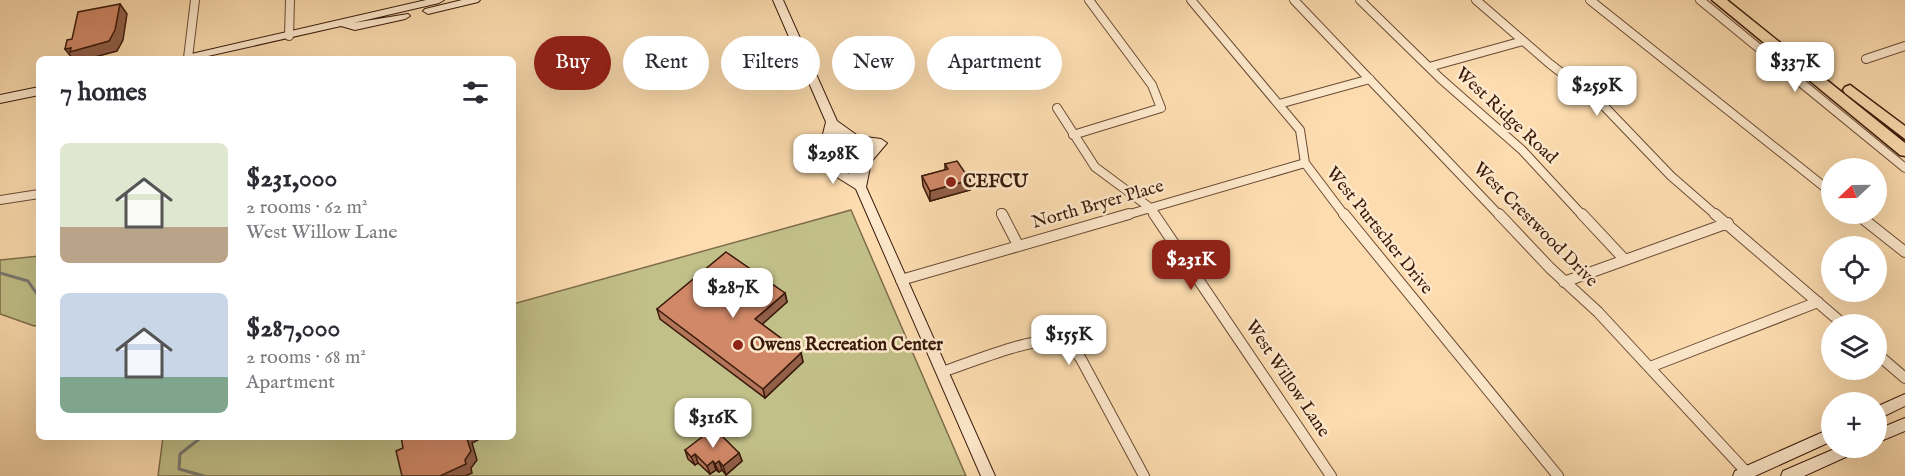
<!DOCTYPE html>
<meta charset="utf-8">
<style>
:root{--surface:#fff;--page:#f7f7f7;--text:#2b2b33;--muted:#7c7c81;--accent:#8f2418}
body{margin:0;font-family:"IM FELL English",serif;background:var(--page);color:var(--text);height:100vh;display:flex;flex-direction:column;font-size:22px;white-space:nowrap}
*{box-sizing:border-box;margin:0}
p{font-size:20px;color:var(--muted)}
.icon{flex:none;width:33px;height:33px;fill:none;stroke:currentColor;stroke-width:2;stroke-linecap:round;stroke-linejoin:round}
.map{position:relative;flex:1;overflow:hidden}
.side{position:absolute;left:36px;top:56px;width:480px;height:384px;display:flex;flex-direction:column;background:var(--surface);border-radius:9px;box-shadow:0 6px 24px #0002}
.side>*{flex:none}
.guide{position:absolute;left:534px;top:36px;width:570px;height:54px;display:flex;gap:12px}
.needle{width:39px;rotate:248deg}
.tools{position:absolute;left:1821px;top:158px;display:grid;gap:12px}
.tools a{display:grid;place-items:center;width:66px;height:66px;border-radius:50%;background:var(--surface);box-shadow:0 6px 24px #0002;font-size:30px}
.price{position:absolute;translate:-50% -51px;padding:0 14px;border-radius:12px;background:#fff;color:#222;font-size:20px;line-height:39px;filter:drop-shadow(0 2px 3px #0008)}
.price::after{content:'';position:absolute;left:50%;top:36px;width:18px;height:14px;margin-left:-9px;background:inherit;clip-path:polygon(0 0,100% 0,50% 100%)}
.price.active{background:var(--accent);color:#fff}
ul{padding:0;list-style:none}
li{display:flex;align-items:center;gap:18px;height:150px;padding:0 24px}
li span{display:grid;place-items:center;flex:none;width:168px;height:120px;border-radius:9px;color:#555}
li>.icon{margin-inline-start:auto}
span .icon{width:72px;height:72px;fill:#fffc;stroke-width:1}
li b{font-size:26px}
h2{display:flex;justify-content:space-between;align-items:center;height:72px;padding:0 24px;font-size:26px}
.chip{padding:0 21px;border-radius:27px;background:var(--surface);box-shadow:0 6px 24px #0002;font-size:21px;line-height:54px}
.chip.active{background:var(--accent);color:#fff}
.map>svg:first-child{display:block}
.green{fill:#c2c089;stroke:#7e6d4a;stroke-width:1.5}
.lines{fill:none;stroke-linecap:round;stroke-linejoin:round}
.stream{stroke:#7a7972;stroke-width:3}
.street-far1-casing{stroke:#6b4b34;stroke-width:10}
.street-casing{stroke:#6b4b34;stroke-width:12}
.secondary-casing{stroke:#3a1a0b;stroke-width:2}
.highway-casing{stroke:#3a1a0b;stroke-width:3}
.street-far1{stroke:#fee9cc;stroke-width:8}
.street{stroke:#fee9cc;stroke-width:10}
.secondary{fill:#fee9cc;fill-rule:evenodd}
.highway{fill:#fdddb0;fill-rule:evenodd}
.wall{fill:#b37559;stroke:#3a1a0b;stroke-width:1.5}
.shaded-wall{fill:#925f49;stroke:#3a1a0b;stroke-width:1.5}
.building{fill:#d08868;stroke:#3a1a0b;stroke-width:1.5}
.poi-dot{fill:#8f2418;stroke:#fee9cc;stroke-width:2}
.labels{text-anchor:middle;dominant-baseline:central;stroke-width:5;stroke-linejoin:round;paint-order:stroke}
.street-label{font-size:18px;fill:#3a1a0b;stroke:#fee9cc}
.poi-label{font-size:18px;font-weight:bold;fill:#3a1a0b;stroke:#fee9cc;text-anchor:start}
</style>
<div class="map">
<svg width="1905" height="476" viewBox="0 0 1905 476">
<rect width="100%" height="100%" fill="#fdddb0"/>
<filter id="stains"><feTurbulence type="fractalNoise" baseFrequency=".00333" numOctaves="4"/><feColorMatrix values="0 0 0 0 .2 0 0 0 0 .09 0 0 0 0 .02 0 0 0 .5 -.17"/></filter>
<radialGradient id="worn" r=".72"><stop offset=".6" stop-color="#630" stop-opacity="0"/><stop offset="1" stop-color="#630" stop-opacity=".3"/></radialGradient>
<path class="green" d="M851 210 966 476H158L163 437 513 436V304Z
M39 256V325L34 326 0 314V260Z"/>
<g class="lines">
<path class="stream" d="M0 273 28 281 39 297
M203 436 180 454 179 469 204 476"/>
<g class="street-far1-casing">
<path id="street-far1" d="M1191 0 1300 130 1305 163 1345 216
M1294 0 1500 216
M1360 0 1441 79 1522 150 1583 216
M1476 0 1550 64 1601 103 1671 176 1717 216
M1590 0 1832 193
M1700 0 1905 168
M289 36 290 0
M188 58 195 0
M1866 59 1905 46
M1429 67 1523 41
M1279 104 1370 79
M1057 108 1095 167 1149 207 1155 216
M1073 135 1161 108 1152 85 1089 0
M0 200 39 194
M1001 213 1002 216
M1856 213 1859 216
M1123 216 1305 163"/>
</g>
<g class="street-casing">
<path id="street" d="M1002 214 1018 245
M1154 214 1331 476
M1344 214 1558 476
M1499 214 1550 268 1598 312 1750 476
M1582 214 1625 260
M1715 214 1843 324
M1857 214 1905 252
M901 280 1129 214
M1564 282 1728 223
M1876 353 1905 378
M1650 367 1818 302
M942 372C969 363 1029 338 1055 341 1067 343 1074 349 1081 359L1144 476"/>
</g>
<g class="secondary-casing">
<path id="secondary" d="M426 0H444L439 3 353 23 408 14 410 16 405 19 355 30 341 26 199 58H182L187 55Z
M462 0H480L478 2 428 14 423 11 425 9Z
M773 0H783L837 121 858 136 881 139 887 143 871 162 866 187 995 476H981L856 189 827 171 810 169 804 165 806 162 802 159 820 146 826 122ZM844 136 851 142 871 145 862 157 858 168ZM833 138 849 174 834 164 813 161 829 151Z
M39 87V95L0 103V95Z
M1905 394V406L1876 420V407Z
M1905 418V431L1876 443V430Z
M1832 428V441L1755 476H1733L1735 471Z
M1839 447H1861L1859 451 1804 476H1781L1783 471Z"/>
</g>
<g class="highway-casing">
<path id="highway" d="M1712 0H1727L1905 143V156L1900 155Z
M1850 85 1905 126V139L1845 93 1843 90 1845 87Z"/>
</g>
<use href="#street-far1" class="street-far1"/>
<use href="#street" class="street"/>
<use href="#secondary" class="secondary"/>
<use href="#highway" class="highway"/>
</g>
<path class="wall" d="M945 164 970 180V190L930 201 923 186 922 176 945 170Z
M785 293 787 302 762 324 801 353 803 362 765 398 660 319 657 309Z
M685 450 739 453 742 461 726 475 722 470 719 472 716 470 710 474 698 463 695 465 688 459Z"/>
<path class="shaded-wall" d="M120 4 127 14 123 40 117 51 91 58H72L65 49Z
M970 180V190L930 201V191Z
M785 293 787 302 757 329 755 319Z
M801 353 803 362 765 398 763 389Z
M466 436H476L478 440 472 443 477 460 471 468 472 473 465 476H440L465 460Z
M739 453 742 461 726 475 723 466Z
M695 454 698 463 695 465 691 457Z
M713 461 716 470 710 474 707 466Z
M719 461 722 470 719 472 715 464Z"/>
<path class="building" d="M120 4 115 30 109 41 70 52 71 48 65 49 67 40 72 39 78 12Z
M957 161 970 180 930 191 922 176 948 169 945 164Z
M726 252 785 293 755 319 801 353 763 389 657 309Z
M714 428 739 453 723 466 719 461 715 464 713 461 707 466 695 454 691 457 685 450Z
M403 436H466L471 451 465 460 466 464 440 476H402L396 451 403 448 401 437Z"/>
<g class="poi-dot">
<circle cx="951" cy="182" r="6"/>
<circle cx="738" cy="345" r="6"/>
</g>
<g class="labels">
<g class="street-label">
<text transform="translate(1506 116) rotate(43)">West Ridge Road</text>
<text transform="translate(1098 205) rotate(-16)">North Bryer Place</text>
<text transform="translate(1535 225) rotate(45)">West Crestwood Drive</text>
<text transform="translate(1379 231) rotate(51)">West Purtscher Drive</text>
<text transform="translate(1287 379) rotate(56)">West Willow Lane</text>
</g>
<g class="poi-label">
<text x="963" y="182">CEFCU</text>
<text x="750" y="345">Owens Recreation Center</text>
</g>
</g>
<rect width="100%" height="100%" filter="url(#stains)"/>
<rect width="100%" height="100%" fill="url(#worn)"/>
</svg>
<div class="tools">
<a><svg class="needle" viewBox="-14 -14 28 28"><path d="M0-13l5 13h-10z" fill="#e53935"/><path d="M0 13l5-13h-10z" fill="#7c7c81"/></svg></a>
<a><svg class="icon" aria-label="locate" viewBox="0 0 24 24"><circle cx="12" cy="12" r="6"/><path d="M12 2v4M12 18v4M2 12h4M18 12h4"/></svg></a>
<a><svg class="icon" aria-label="layers" viewBox="0 0 24 24"><path d="M12 4l9 5-9 5-9-5zM3 14l9 5 9-5"/></svg></a>
<a>+</a>
</div>
<b class="price" style="left:1795px;top:93px">$337K</b>
<b class="price" style="left:1597px;top:117px">$259K</b>
<b class="price" style="left:833px;top:185px">$298K</b>
<b class="price active" style="left:1191px;top:291px">$231K</b>
<b class="price" style="left:733px;top:319px">$287K</b>
<b class="price" style="left:1069px;top:366px">$155K</b>
<b class="price" style="left:713px;top:449px">$316K</b>
<div class="guide">
<a class="chip active">Buy</a>
<a class="chip">Rent</a>
<a class="chip">Filters</a>
<a class="chip">New</a>
<a class="chip">Apartment</a>
</div>
<section class="side">
<h2>7 homes<svg class="icon" aria-label="filters" viewBox="0 0 24 24"><path d="M4 7h16M4 17h16"/><circle cx="9" cy="7" r="2"/><circle cx="15" cy="17" r="2"/></svg></h2>
<ul>
<li><span style="background:linear-gradient(#dfe7d0 70%,#b9a48a 0)"><svg class="icon" aria-label="home" viewBox="0 0 24 24"><path d="M3 11l9-7 9 7M6 9v11h12V9"/></svg></span><div><b>$231,000</b><p>2 rooms · 62 m²</p><p>West Willow Lane</p></div></li>
<li><span style="background:linear-gradient(#c9d6e8 70%,#7fa58c 0)"><svg class="icon" aria-label="home" viewBox="0 0 24 24"><path d="M3 11l9-7 9 7M6 9v11h12V9"/></svg></span><div><b>$287,000</b><p>2 rooms · 68 m²</p><p>Apartment</p></div></li>
</ul>
</section>
</div>
